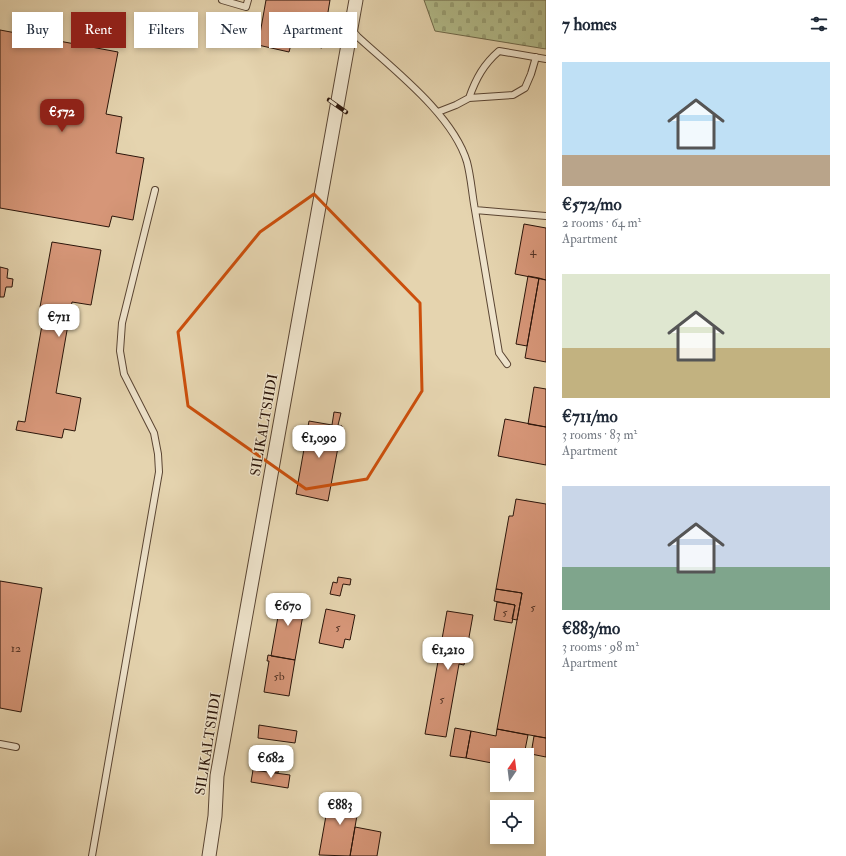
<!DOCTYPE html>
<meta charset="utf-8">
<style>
:root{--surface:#fff;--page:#f2f2f3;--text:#1f2937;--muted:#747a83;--accent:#8f2418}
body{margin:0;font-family:"IM FELL Double Pica",serif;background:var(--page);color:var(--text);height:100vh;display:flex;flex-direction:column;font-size:15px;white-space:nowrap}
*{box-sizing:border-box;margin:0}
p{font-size:13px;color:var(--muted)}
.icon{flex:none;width:22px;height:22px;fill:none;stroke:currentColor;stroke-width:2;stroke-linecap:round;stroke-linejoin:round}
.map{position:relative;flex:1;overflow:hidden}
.sheet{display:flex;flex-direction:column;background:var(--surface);width:300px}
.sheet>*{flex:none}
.guide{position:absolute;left:12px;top:12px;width:380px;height:36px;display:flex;gap:8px}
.needle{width:26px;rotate:14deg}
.tools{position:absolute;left:490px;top:748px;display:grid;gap:8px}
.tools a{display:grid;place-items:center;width:44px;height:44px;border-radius:0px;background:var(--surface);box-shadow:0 2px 6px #0003;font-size:20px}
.price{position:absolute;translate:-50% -34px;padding:0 9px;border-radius:8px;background:#fff;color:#222;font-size:13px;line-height:26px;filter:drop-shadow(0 1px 2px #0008)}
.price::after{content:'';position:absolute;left:50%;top:24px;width:12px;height:9px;margin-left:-6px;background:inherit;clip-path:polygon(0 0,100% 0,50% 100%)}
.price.on{background:var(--accent);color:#fff}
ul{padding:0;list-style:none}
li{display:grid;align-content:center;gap:8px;height:212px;padding:0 16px}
li span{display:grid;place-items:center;height:124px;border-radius:0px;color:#555}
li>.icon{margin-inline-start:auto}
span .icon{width:72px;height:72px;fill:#fffc;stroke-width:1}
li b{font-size:17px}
h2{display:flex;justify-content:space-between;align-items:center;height:48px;padding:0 16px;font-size:17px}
.chip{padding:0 14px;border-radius:0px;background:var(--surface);box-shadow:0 2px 6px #0003;font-size:14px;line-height:36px}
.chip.on{background:var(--accent);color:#fff}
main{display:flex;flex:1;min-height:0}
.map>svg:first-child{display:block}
.cemetery{fill:url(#cemetery-stones);stroke:#6f694b}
.building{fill:#d69678;stroke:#2b150a}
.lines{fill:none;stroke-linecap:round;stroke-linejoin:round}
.lane-casing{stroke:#5a4533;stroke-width:8}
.street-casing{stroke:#5a4533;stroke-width:15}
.lane{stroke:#eee3cb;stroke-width:6}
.street{stroke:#eee3cb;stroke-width:13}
.rail-casing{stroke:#2b150a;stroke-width:4.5}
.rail{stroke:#eee3cb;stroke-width:3;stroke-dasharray:9;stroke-linecap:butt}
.marked{fill:none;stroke:#cc4f0c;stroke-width:3;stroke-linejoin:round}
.labels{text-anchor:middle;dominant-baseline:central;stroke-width:3;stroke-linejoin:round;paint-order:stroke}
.number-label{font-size:12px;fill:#563526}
.street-label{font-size:14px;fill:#2b150a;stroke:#eee3cb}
</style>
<main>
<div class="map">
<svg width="546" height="856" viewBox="0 0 546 856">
<defs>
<pattern id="cemetery-stones" width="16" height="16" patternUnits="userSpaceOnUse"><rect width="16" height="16" fill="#b3bd8c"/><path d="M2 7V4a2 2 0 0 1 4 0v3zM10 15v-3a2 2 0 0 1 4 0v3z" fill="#9aa277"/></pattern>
</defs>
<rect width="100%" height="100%" fill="#e5d4af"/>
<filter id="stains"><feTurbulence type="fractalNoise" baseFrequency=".005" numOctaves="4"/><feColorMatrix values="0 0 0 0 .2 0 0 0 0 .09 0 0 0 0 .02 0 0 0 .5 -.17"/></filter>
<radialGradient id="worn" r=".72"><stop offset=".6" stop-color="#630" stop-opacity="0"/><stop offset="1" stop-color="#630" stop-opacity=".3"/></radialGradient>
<path class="cemetery" d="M424 0H546V49L435 31Z"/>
<path class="building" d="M266 0H330L322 48 292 41 289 52 258 45Z
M0 30 118 52 106 114 122 117 116 153 144 158 133 220 112 216 109 227 0 208Z
M524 224 546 228V280L515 274Z
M52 242 101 250 91 305 72 302 56 393 81 398 75 431 64 429 62 438 16 430 18 421 25 422 45 308 40 307Z
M0 267 8 269 7 278 13 279 12 287H6L4 297H0Z
M528 276 539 278 527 346 516 344Z
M539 278 546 280V362L525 358Z
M534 387 546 389V427L528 424Z
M334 412 341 413 338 425 342 426 328 501 296 494 309 421 332 425Z
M505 419 546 427V465L498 456Z
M516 499 546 504V738L497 729 522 593 496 589 509 516H513Z
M338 577 351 579 350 585 343 584 340 596 330 594 333 582 337 583Z
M0 581 42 588 21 712 0 708Z
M496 589 522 593 517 620 512 619 515 605 494 601Z
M282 594 306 598 295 660 271 656Z
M497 602 515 605 512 623 494 620Z
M326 609 355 615 350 640 345 639 343 648 319 643Z
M447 611 473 615 464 665 459 664 446 737 425 734Z
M268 655 295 660 289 696 264 692 269 661H267Z
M259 725 297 731 295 743 258 738Z
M455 728 471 731 466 758 450 756Z
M497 729 528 735 524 755H497V764L466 758 471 731 496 736Z
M534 736 546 738V757L531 754Z
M267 765 279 767 278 773 266 771Z
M253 770 290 775 288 788 251 782Z
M330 793 360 798 350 856 319 855Z
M355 827 381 832 377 856H350Z"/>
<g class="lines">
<g class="lane-casing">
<path id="lane" d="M222 0 246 7 248 0
M352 30 358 37C394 70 453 115 467 162 471 177 472 194 475 210L546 216
M469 98C476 78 484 64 499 51L546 59
M438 112 456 105 469 98 513 95 525 88 531 74 536 57
M475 210 499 353 507 364
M0 744 16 747
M92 856 159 472 158 454 154 433 124 374 120 351 122 323 155 190"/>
</g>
<g class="street-casing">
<path id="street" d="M209 856 215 816 217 776 356 0"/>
</g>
<use href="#lane" class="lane"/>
<use href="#street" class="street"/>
<g class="rail-casing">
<path id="rail" d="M329 100 346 112"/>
</g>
<use href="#rail" class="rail"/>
</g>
<path class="marked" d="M314 194 420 303 422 391 367 479 306 489 188 406 178 332 260 232Z"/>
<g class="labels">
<g class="number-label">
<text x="533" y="251">4</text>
<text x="533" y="607">5</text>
<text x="505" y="612">5</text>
<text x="338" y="627">5</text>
<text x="16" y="648">12</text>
<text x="279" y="676">5b</text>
<text x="442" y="699">5</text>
</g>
<g class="street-label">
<text transform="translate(264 425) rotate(-80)">SILIKALTSIIDI</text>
<text transform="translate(208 744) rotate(-81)">SILIKALTSIIDI</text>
</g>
</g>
<rect width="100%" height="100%" filter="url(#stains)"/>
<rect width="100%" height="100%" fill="url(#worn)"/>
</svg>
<div class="tools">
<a><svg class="needle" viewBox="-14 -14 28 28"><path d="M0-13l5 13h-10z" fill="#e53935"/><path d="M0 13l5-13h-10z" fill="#747a83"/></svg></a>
<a><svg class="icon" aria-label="locate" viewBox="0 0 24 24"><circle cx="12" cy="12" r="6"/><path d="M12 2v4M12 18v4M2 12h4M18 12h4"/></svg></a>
</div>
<b class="price on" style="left:62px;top:133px">€572</b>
<b class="price" style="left:59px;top:338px">€711</b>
<b class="price" style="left:319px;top:459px">€1,090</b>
<b class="price" style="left:288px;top:627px">€670</b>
<b class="price" style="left:448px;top:671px">€1,210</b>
<b class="price" style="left:271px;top:779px">€682</b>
<b class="price" style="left:340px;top:826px">€883</b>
<div class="guide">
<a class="chip">Buy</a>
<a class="chip on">Rent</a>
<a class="chip">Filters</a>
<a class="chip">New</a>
<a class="chip">Apartment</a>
</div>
</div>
<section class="sheet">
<h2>7 homes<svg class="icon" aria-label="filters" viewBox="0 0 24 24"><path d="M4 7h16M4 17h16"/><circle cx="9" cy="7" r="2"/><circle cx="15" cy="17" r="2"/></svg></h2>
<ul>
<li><span style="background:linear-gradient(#bfe0f5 75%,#b9a48a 0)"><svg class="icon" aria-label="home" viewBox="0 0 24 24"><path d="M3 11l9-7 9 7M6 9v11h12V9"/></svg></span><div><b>€572/mo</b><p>2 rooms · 64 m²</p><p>Apartment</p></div></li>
<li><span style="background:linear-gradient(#dfe7d0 60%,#c2b280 0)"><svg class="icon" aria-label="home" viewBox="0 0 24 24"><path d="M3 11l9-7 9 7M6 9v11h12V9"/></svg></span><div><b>€711/mo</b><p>3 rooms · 83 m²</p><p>Apartment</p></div></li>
<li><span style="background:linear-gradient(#c9d6e8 65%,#7fa58c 0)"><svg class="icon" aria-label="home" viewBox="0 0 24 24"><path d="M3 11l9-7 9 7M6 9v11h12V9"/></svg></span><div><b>€883/mo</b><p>3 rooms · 98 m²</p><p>Apartment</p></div></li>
</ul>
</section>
</main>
